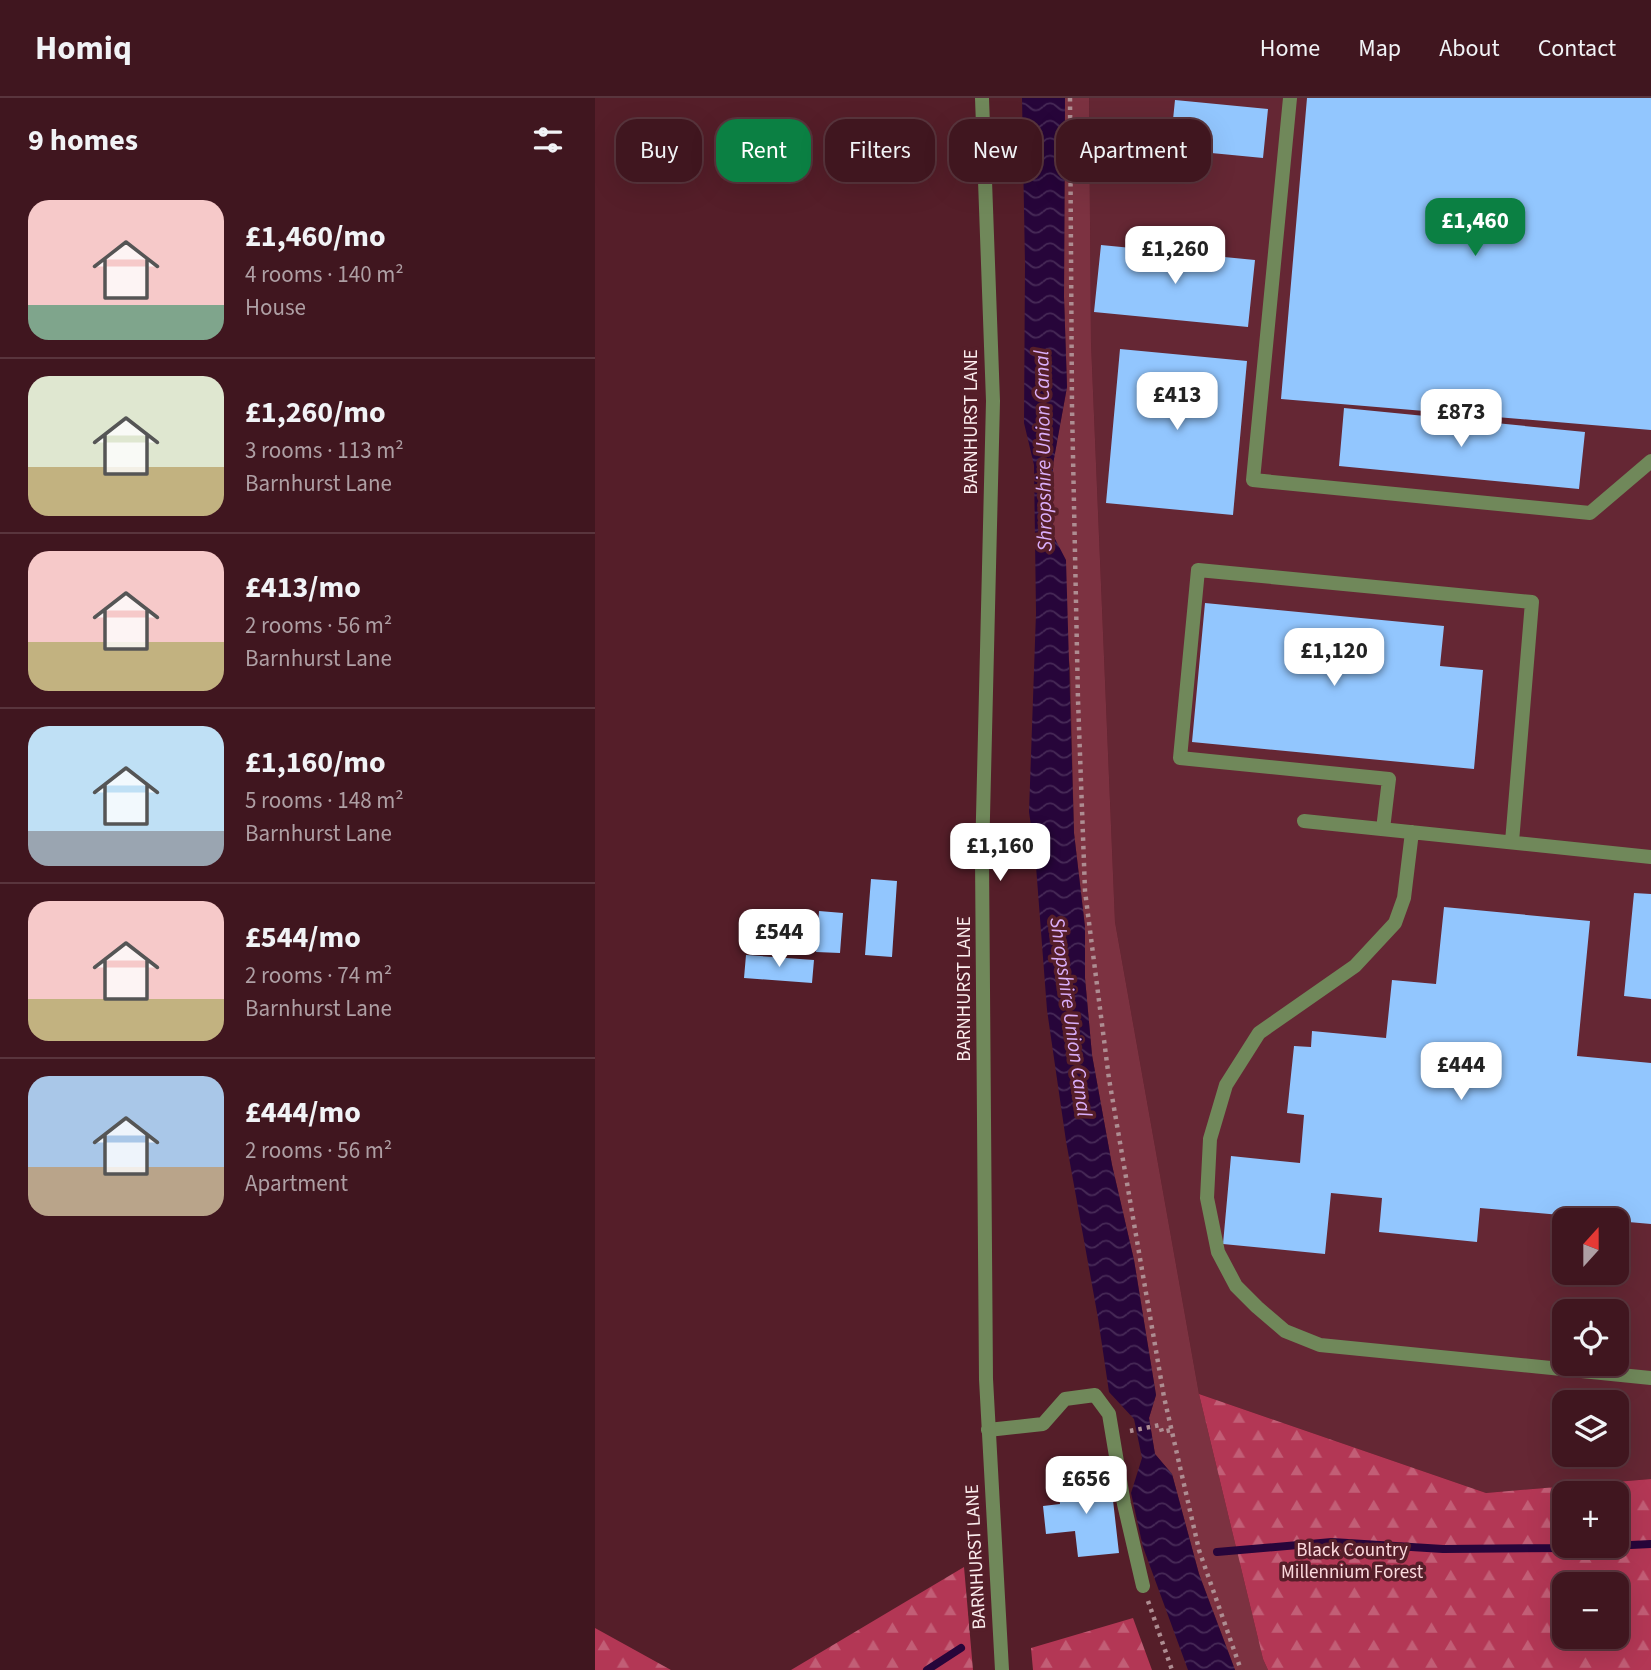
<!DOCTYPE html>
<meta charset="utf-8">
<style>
:root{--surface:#40161f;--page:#4b232c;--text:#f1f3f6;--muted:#ae9fa4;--line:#59353d;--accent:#0b8043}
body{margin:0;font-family:"Source Sans 3",sans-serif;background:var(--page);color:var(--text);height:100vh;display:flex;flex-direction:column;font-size:26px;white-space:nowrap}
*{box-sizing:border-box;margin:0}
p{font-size:23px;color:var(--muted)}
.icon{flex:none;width:38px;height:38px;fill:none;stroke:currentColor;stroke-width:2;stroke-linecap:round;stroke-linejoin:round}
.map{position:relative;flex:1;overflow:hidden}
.details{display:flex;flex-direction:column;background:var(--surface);width:595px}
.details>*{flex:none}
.top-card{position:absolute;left:21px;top:21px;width:665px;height:63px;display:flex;gap:14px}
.needle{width:46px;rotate:21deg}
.fabs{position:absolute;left:957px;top:1110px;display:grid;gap:14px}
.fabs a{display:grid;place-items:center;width:77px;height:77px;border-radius:14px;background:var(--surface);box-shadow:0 7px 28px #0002,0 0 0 2px var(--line);font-size:35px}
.price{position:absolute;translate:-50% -60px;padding:0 16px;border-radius:14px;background:#fff;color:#222;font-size:23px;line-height:46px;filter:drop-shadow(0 2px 4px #0008)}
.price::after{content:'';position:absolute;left:50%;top:42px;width:21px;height:16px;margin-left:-10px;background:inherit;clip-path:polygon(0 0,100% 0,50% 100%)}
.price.current{background:var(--accent);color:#fff}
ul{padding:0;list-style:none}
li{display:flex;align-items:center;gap:21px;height:175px;padding:0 28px}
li+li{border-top:2px solid var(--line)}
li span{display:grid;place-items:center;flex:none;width:196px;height:140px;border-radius:21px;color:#555}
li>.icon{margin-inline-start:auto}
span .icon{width:84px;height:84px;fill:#fffc;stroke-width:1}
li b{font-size:30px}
h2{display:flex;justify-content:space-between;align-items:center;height:84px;padding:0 28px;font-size:30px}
.pill{padding:0 24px;border-radius:21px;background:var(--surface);box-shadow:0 7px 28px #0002,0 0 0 2px var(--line);font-size:24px;line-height:63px}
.pill.current{background:var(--accent);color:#fff}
header{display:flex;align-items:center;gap:42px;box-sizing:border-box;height:98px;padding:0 35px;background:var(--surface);border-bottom:2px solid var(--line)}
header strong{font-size:33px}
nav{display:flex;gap:38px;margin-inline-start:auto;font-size:24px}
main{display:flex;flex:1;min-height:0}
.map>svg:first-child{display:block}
.built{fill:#652734;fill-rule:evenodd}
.grass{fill:#7c3241}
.forest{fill:url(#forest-firs);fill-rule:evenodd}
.water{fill:url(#water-waves)}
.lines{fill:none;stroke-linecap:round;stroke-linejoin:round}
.stream{stroke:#27053a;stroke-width:8}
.building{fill:#92c6fe}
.path{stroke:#ae8d92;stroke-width:4.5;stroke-dasharray:3.5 5;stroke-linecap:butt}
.service{stroke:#70885a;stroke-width:14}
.tertiary{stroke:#70885a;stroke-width:14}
.labels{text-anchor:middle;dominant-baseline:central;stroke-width:7;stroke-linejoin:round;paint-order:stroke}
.street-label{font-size:19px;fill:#fbeced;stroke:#551e29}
.park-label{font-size:19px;fill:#fbd9dd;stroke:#551e29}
.water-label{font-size:21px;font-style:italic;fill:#dbaffb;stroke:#551e29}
</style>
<header>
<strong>Homiq</strong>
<nav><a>Home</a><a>Map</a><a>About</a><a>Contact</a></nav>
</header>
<main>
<section class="details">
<h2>9 homes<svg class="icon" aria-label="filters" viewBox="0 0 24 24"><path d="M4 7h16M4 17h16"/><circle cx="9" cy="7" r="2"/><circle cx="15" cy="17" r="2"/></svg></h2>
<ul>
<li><span style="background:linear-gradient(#f6c9c9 75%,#7fa58c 0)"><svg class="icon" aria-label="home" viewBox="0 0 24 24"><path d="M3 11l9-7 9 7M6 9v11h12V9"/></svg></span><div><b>£1,460/mo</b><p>4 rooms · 140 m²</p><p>House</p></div></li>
<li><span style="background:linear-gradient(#dfe7d0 65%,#c2b280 0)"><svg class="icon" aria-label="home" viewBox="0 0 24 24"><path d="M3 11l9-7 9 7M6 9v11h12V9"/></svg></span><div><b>£1,260/mo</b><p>3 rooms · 113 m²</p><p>Barnhurst Lane</p></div></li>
<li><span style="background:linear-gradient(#f6c9c9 65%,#c2b280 0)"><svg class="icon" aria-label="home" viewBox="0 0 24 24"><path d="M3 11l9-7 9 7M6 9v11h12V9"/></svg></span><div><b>£413/mo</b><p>2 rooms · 56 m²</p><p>Barnhurst Lane</p></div></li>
<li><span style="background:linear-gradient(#bfe0f5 75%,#9aa5b1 0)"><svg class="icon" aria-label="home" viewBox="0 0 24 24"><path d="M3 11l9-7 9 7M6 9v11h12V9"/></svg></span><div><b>£1,160/mo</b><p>5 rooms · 148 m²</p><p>Barnhurst Lane</p></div></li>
<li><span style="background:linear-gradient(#f6c9c9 70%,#c2b280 0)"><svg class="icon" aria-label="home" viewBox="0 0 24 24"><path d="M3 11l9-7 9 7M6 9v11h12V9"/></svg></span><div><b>£544/mo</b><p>2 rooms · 74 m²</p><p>Barnhurst Lane</p></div></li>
<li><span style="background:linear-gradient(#a9c7e8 65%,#b9a48a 0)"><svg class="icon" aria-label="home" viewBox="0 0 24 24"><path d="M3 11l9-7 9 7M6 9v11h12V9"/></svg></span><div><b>£444/mo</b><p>2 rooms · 56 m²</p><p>Apartment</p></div></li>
</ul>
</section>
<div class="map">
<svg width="1056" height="1572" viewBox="0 0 1056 1572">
<defs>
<pattern id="forest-firs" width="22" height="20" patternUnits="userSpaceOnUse" patternTransform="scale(1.75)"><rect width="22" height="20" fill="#b33755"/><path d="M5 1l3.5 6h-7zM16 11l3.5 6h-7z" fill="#c25e76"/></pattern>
<pattern id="water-waves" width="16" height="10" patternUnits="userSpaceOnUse" patternTransform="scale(1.75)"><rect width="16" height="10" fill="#27053a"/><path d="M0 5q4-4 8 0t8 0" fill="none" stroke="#472a57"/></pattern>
</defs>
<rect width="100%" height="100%" fill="#551e29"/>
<path class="built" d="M494 0H1056V1381L891 1395 604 1296 520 824 496 245ZM970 1122H1022V1174H970ZM970 1213H1022V1265H970ZM970 1304H1022V1356H970Z"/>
<path class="grass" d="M470 0H494L496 245 520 824 604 1296 668 1561 673 1572H640L604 1476 577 1376 560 1356 554 1320 561 1297 539 1162 517 1067 497 957 490 880V829L479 735 475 570 458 437V366L472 289 469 199Z"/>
<path class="forest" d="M604 1296 891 1395 1056 1381V1572H673L668 1561ZM970 1395H1022V1447H970ZM970 1486H1022V1538H970Z
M369 1469 378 1572H196Z
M538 1520 557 1572H438L436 1550Z
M0 1530 76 1572H0Z"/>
<path class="water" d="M427 0H470L469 199 472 289 458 366V437L471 462 479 735 490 829V880L497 957 517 1067 539 1162 561 1297 554 1320 560 1356 577 1376 604 1476 640 1572H593L548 1449 536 1395 547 1360 539 1321 514 1294 503 1220 471 1043 452 912 440 755 434 714 441 515 439 367 429 325 430 166Z"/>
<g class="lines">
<path class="stream" d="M622 1454 737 1444 848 1451 975 1450 1056 1446
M332 1572 366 1550"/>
</g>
<path class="building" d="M712 0H1056V332L686 301Z
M580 2 673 11 668 60 575 51Z
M506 147 660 162 653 229 499 214Z
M525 251 652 263 638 417 511 405Z
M749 310 990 334 984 391 744 368Z
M610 505 849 528 845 568 888 572 879 671 597 644Z
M276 781 302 783 297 859 270 857Z
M1039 795 1056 796V901L1029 898Z
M849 809 995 823 982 958 1056 965V1126L1022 1123V1122L885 1110 882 1144 784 1134 787 1100 736 1095 730 1156 628 1146 636 1058 705 1065 709 1017 692 1015 699 948 716 949 717 933 791 940 797 882 841 886Z
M224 813 248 815 245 855 221 854Z
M151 857 219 862 217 885 149 880Z
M515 1376 524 1455 483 1459 480 1433 451 1436 448 1408 465 1406 464 1397 476 1396 474 1380Z"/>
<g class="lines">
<path class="path" d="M475 0 477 309 483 602 490 793 514 981 569 1299 604 1452 646 1572
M535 1333 565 1327 567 1334 576 1332
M553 1503 577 1572"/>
<path class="service" d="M695 0 658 382 995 415 1056 363
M709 723 1056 759
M788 731 794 681 585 660 603 472 937 504 917 744
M817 734 809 800 800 825 760 868 664 935 631 987 615 1041 612 1100 623 1154 641 1188 662 1209 690 1233 725 1247 1056 1280
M393 1332 448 1326 470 1301 500 1297 514 1316 529 1406 548 1488"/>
<path class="tertiary" d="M387 0 398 303 387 760 391 1281 407 1572"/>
</g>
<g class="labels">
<g class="street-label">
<text transform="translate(376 324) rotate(-90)">BARNHURST LANE</text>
<text transform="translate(369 891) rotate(-90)">BARNHURST LANE</text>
<text transform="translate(381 1459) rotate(-93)">BARNHURST LANE</text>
</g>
<g class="park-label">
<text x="757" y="1452">Black Country<tspan x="757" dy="22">Millennium Forest</tspan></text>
</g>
<g class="water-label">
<text transform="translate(448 353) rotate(-91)">Shropshire Union Canal</text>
<text transform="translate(476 919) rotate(82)">Shropshire Union Canal</text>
</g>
</g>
</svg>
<div class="fabs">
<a><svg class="needle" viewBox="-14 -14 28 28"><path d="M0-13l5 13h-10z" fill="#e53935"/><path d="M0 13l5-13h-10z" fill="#ae9fa4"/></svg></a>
<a><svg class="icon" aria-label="locate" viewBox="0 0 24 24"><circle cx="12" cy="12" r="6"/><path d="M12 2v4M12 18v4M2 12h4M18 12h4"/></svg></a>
<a><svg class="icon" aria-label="layers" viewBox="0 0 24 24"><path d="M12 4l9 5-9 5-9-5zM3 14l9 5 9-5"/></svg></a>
<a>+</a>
<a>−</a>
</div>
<b class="price current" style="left:880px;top:160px">£1,460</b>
<b class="price" style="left:580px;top:188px">£1,260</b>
<b class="price" style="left:582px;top:334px">£413</b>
<b class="price" style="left:866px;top:351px">£873</b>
<b class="price" style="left:739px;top:590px">£1,120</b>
<b class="price" style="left:405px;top:785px">£1,160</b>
<b class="price" style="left:184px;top:871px">£544</b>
<b class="price" style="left:866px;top:1004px">£444</b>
<b class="price" style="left:491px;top:1418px">£656</b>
<div class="top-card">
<a class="pill">Buy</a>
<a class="pill current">Rent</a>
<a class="pill">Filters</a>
<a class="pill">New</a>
<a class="pill">Apartment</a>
</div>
</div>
</main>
